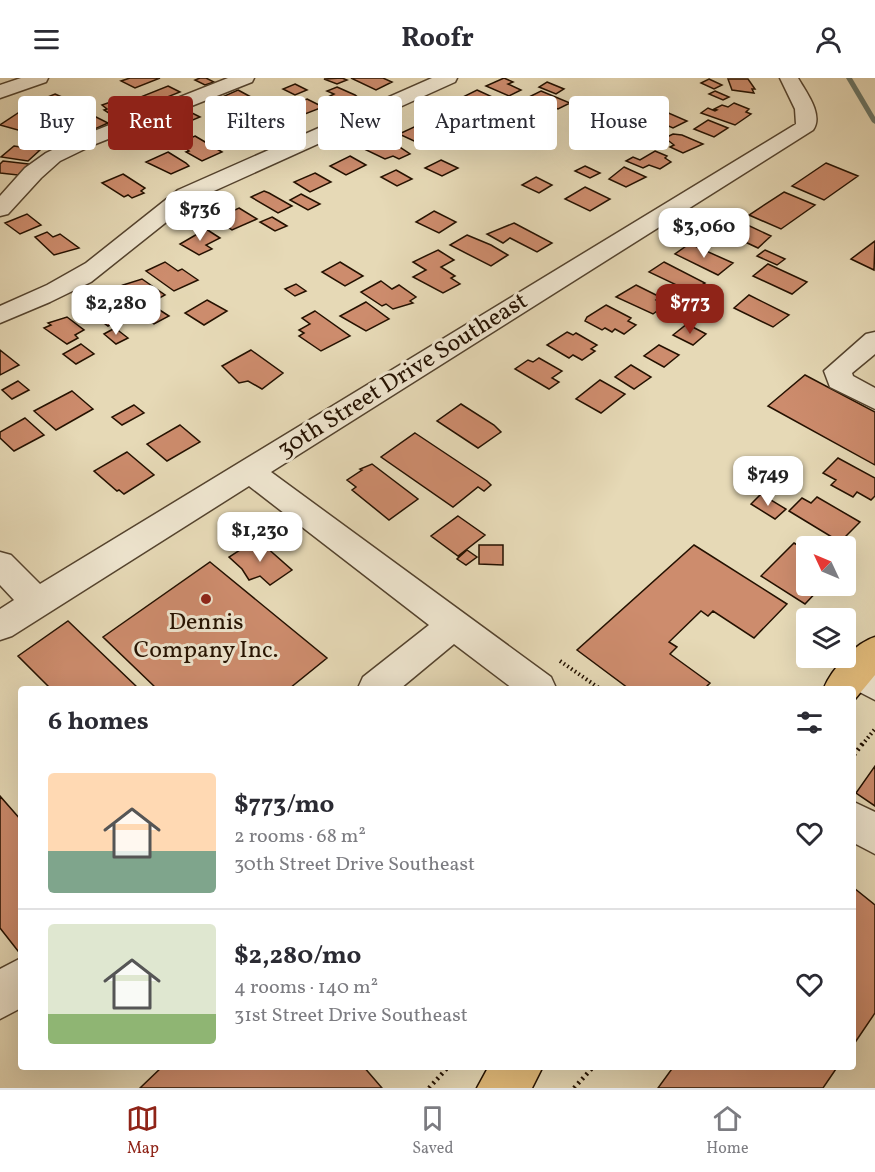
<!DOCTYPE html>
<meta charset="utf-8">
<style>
:root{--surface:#fff;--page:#f7f7f7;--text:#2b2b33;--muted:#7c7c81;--line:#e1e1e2;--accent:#8f2418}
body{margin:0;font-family:Vollkorn,serif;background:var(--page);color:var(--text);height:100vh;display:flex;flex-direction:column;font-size:22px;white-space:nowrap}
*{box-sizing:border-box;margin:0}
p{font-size:20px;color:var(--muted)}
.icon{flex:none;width:33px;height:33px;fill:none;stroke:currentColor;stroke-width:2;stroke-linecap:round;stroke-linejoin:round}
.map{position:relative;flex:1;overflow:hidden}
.side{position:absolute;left:18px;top:608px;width:838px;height:384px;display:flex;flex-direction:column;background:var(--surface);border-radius:6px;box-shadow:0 6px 24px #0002}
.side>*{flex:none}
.hud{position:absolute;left:18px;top:18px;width:840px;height:54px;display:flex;gap:12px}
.needle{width:39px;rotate:314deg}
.controls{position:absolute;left:796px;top:458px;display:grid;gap:12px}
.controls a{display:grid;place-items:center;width:60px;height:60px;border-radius:6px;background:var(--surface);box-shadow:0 6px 24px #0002;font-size:30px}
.price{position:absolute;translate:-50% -51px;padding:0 14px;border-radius:12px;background:#fff;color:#222;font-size:20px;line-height:39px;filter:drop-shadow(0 2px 3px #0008)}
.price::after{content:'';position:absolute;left:50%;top:36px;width:18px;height:14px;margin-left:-9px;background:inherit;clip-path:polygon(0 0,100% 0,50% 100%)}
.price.on{background:var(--accent);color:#fff}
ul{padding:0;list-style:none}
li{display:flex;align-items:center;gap:18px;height:150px;padding:0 30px}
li+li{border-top:2px solid var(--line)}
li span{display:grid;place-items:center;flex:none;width:168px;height:120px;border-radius:6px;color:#555}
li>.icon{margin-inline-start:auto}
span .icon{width:72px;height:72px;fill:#fffc;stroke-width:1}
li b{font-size:26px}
h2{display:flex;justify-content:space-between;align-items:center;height:72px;padding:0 30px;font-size:26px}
.tag{padding:0 21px;border-radius:6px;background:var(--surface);box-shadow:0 6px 24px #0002;font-size:21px;line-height:54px}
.tag.on{background:var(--accent);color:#fff}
header{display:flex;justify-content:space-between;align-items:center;height:78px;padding:0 30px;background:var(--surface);font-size:27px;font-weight:700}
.dock{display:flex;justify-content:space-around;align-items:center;height:84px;border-top:2px solid var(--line);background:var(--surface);font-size:16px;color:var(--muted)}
.dock a{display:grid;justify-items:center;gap:3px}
.dock .on{color:var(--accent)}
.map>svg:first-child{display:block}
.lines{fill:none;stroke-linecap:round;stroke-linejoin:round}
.stream{fill:#687668;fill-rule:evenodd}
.building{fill:#cd8c6d;stroke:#241100;stroke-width:1.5}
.minor-casing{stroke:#54432e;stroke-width:3}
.major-casing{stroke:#241100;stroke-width:3}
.path-far1{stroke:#241100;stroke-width:4;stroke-dasharray:1.5 3;stroke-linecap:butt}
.path{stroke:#241100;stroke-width:4.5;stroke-dasharray:2 4;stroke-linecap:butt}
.minor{fill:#efe6d0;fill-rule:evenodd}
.major{fill:#e3bc7b;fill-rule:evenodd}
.poi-dot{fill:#8f2418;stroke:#efe6d0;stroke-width:2}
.labels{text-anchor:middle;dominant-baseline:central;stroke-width:6;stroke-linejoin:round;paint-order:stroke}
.street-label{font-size:24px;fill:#241100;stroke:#efe6d0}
.poi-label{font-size:24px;fill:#241100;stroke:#efe6d0}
</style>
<header><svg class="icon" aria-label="menu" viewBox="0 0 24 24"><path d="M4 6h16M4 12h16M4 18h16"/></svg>Roofr<svg class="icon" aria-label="person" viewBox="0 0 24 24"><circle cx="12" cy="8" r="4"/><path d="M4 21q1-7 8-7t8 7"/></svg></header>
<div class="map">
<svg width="875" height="1010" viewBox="0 0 875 1010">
<rect width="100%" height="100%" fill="#e6d9b6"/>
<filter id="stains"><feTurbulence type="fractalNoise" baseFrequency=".00333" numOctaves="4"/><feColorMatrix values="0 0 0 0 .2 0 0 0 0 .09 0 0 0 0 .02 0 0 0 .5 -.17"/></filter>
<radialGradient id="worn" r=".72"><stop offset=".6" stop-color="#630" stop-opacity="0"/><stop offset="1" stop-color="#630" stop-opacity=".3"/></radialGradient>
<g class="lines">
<path class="stream" d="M846 0H852L875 39V46L872 44Z"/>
</g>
<path class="building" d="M130 0H160L135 10 121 3Z
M200 0H206L214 4 205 7 195 2Z
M342 0 347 2 337 6 324 1Z
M351 0H383L392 4 376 12Z
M504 0 513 4 508 6 521 12 509 18 486 8Z
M709 1 722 7 714 11 701 5Z
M728 1H748L755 11H752L754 15 732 12Z
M547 4 564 11 556 16 539 9Z
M295 6 307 12 295 17 283 11Z
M168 8 180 14 155 24 143 18Z
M337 9 355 17 359 20 350 24 345 21 339 24 328 19 334 16 327 13Z
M238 12 251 19 233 27 220 20Z
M477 12 499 22 494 25 506 30 487 39 472 33 481 29 461 20Z
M541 13 570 25 558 31 529 19Z
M715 13 729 19 723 22 709 16Z
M55 16 87 30 77 35 66 32 58 35 35 24Z
M307 21 323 29 305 36 290 28Z
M116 22 139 36 121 43 104 32 107 31 102 27Z
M146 22 157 28 143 34 131 28Z
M734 25 749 31 746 34 751 36 735 47 701 35 708 30 715 33 717 32 714 31 722 27 728 29Z
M650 27 687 43 673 50 636 34Z
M24 31 41 35 42 37 31 42 41 45 25 54 0 47Z
M441 31 447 33 471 44 454 52 430 42 436 39 431 36Z
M188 33 200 39 188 44 179 38Z
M282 34 289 38 283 40 289 43 275 49 256 43 273 35Z
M503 35 522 43 508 50 490 42Z
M92 37 108 45 84 56 67 48Z
M153 41 165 48 152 53 157 56 151 59 134 49Z
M708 42 728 50 714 59 694 51Z
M492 44 507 51 494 58 478 50Z
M239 45 260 56 262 59 249 64 223 52Z
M414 49 427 55 437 50 451 57 437 62 441 64 429 70 399 56Z
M630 49 644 55 633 62 619 56Z
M65 50 79 57 64 64 50 57Z
M136 53 150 60 134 67 118 60Z
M673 56 682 57 703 66 683 75 670 69 674 67 665 60Z
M195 58 222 74 202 83 186 74 189 73 184 69 187 68 181 64Z
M379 60 398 68 410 76 399 81 393 78 385 81 360 69Z
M14 68 40 72 28 83 1 79Z
M655 73 667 78 665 80 671 84 660 91 649 87 643 90 626 83 633 79 640 82Z
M168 74 186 85 189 88 171 96 146 84Z
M350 78 366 87 346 97 330 88Z
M441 82 458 90 442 98 425 90Z
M3 83 29 86 18 97 0 95V86Z
M826 85 858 98 824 122 792 108Z
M585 88 600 95 590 100 575 93Z
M624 89 646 99 626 109 609 101Z
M396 92 412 101 397 108 381 99Z
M315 95 331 104 310 114 294 104Z
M123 96 145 110 141 113 144 115 132 120 128 117 124 119 102 105Z
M536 99 552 107 539 115 522 107Z
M585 109 610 121 590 133 565 121Z
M264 113 269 115 292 128 278 135 251 119Z
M784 114 815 127 781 151 749 137Z
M301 116 320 126 308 132 290 122Z
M239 130 257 141 232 152 215 141Z
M434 133 456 144 439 155 416 144Z
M27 136 41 147 20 156 5 145Z
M272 139 287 148 275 153 260 144Z
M741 144 771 158 758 170 726 155 729 154 724 152Z
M514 145 552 165 537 174 510 160 503 165 487 156Z
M206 151 220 160 206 167 212 171 199 177 180 166Z
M47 154 53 159 60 156 79 170 54 177 35 159Z
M467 157 491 167 508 177 491 188 450 167Z
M875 163 874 192 851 181Z
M689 166 695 168 733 185 718 197 675 176Z
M438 172 454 182 441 189 455 198 451 200 460 206 443 215 413 199 426 192 413 184Z
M765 172 785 181 777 187 757 178Z
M165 184 178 193 182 191 198 202 174 213 146 193Z
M340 184 363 198 345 208 322 194Z
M664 184 705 205 691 214 649 194Z
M768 186 807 204 792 216 753 198Z
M142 201 165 217 143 229 121 212 126 209 123 207Z
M381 203 392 211 399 207 416 219 410 223 413 225 393 231 386 226 382 228 361 214Z
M296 206 306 213 295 218 285 211Z
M636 207 660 219 656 222 665 227 653 236 616 219Z
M749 217 789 237 773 249 734 230Z
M106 220 130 237 108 248 84 230 97 221 100 223Z
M207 222 227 233 204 247 185 235Z
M366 224 389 241 366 253 340 238Z
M606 227 631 240 628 243 636 247 624 256 615 251 612 254 605 250 602 252 585 243 587 239Z
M155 229 169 238 154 246 140 237Z
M315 233 350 258 321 273 299 258 304 255 299 252 310 246 302 240Z
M67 239 84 252 75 257 78 260 67 266 44 250 51 247 48 245Z
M687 246 706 256 693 267 673 257Z
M115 250 128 260 116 266 104 256Z
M567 254 573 257 576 255 597 267 591 271 595 273 582 282 573 277 569 280 547 267Z
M81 266 94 276 76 286 63 276Z
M659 267 679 277 664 289 644 278Z
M0 272 19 287 0 297Z
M251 272 283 295 262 311 248 303 239 305 222 288Z
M539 280 562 293 552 300 559 304 549 311 515 291 528 282 533 284Z
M631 287 651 299 634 311 615 299Z
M805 297 875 334V387L768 328Z
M600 302 625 316 601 335 576 321Z
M18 303 29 312 12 321 2 312Z
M72 313 93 331 56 352 34 333Z
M461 326 494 347 501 354 478 370 437 343Z
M134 327 144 335 122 347 112 339Z
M25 340 44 357 14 373 0 360V354Z
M180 347 200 364 167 383 147 366Z
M415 355 487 403 491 407 484 413 478 409 453 429 381 379Z
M127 374 154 397 124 416 119 412 117 413 94 393Z
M838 380 875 400V418L871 422 857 414 853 419 831 407 836 402 823 395Z
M372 386 418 421 389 442 352 412 356 409 347 402 362 392 360 391Z
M761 416 786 431 775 441 751 426Z
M817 419 860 444 840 464 789 433 802 420 811 425Z
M458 438 485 457 458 478 431 458Z
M257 461 292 492 270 507 260 498 249 502 242 491 229 479Z
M794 465 807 473V507H823L805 526 761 498Z
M479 467H503V487L479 486Z
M694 467 787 526 754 560 713 533 708 538 701 533 669 564 677 569 670 576 710 605 705 610H628L577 572Z
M467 472 477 479 466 487 457 481Z
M210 484 327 580 290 610H156L103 559Z
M68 543 138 610H50L18 578Z
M875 688V728L856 715Z
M0 718 21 742V871L18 873 0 850Z
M854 810 875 827V935L854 966Z
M163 988H363L382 1010H140Z
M674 988H838L823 1010H658Z"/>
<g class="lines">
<g class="minor-casing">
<path id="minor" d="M21 0H48L46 4 0 20V7Z
M228 0H254L252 4 93 67 60 83 41 100 8 136 0 138V118L25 90 46 75 79 59Z
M432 0H457L455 4 194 122 91 204 50 224 0 245V228L47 207 86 185 178 112Z
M780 0H798C806 14 824 37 813 52L271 394 551 599 556 610H512L454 566 401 610H358L363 599 429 547 249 408 12 558 0 562V531L14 522 0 507V474L11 477 40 506 796 46 795 31Z
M875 254V276L852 295 853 298 875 310V331L830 309 824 293 866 256Z
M855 580 875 589V622L842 605 837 595 842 585Z
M854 724 875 734V776L854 765Z
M21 880V930L0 941V891Z"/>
</g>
<g class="major-casing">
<path id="major" d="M875 559V597L855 621 854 610H824C832 591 855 565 875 559Z
M489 988H543L532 1010H477Z"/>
</g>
<path class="path-far1" d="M560 583 599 610
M862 667 875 651"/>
<path class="path" d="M854 677 863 665
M429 1010 449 988
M574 1010 594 988"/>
<use href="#minor" class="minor"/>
<use href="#major" class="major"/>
</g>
<circle class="poi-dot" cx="206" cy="521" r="6"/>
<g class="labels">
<g class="street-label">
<text transform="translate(403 298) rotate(-32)">30th Street Drive Southeast</text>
</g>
<g class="poi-label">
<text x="206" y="545">Dennis<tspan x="206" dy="28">Company Inc.</tspan></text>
</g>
</g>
<rect width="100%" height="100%" filter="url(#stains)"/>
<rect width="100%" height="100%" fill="url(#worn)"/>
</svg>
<div class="controls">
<a><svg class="needle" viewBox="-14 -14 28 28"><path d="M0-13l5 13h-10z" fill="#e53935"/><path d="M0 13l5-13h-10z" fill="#7c7c81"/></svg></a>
<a><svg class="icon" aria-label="layers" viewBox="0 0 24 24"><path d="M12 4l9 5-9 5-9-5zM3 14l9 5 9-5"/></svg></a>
</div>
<b class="price" style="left:200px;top:164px">$736</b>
<b class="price" style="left:704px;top:181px">$3,060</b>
<b class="price on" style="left:690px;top:257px">$773</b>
<b class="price" style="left:116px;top:258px">$2,280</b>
<b class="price" style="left:768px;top:429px">$749</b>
<b class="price" style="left:260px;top:485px">$1,230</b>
<div class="hud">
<a class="tag">Buy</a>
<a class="tag on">Rent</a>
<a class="tag">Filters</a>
<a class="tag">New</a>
<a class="tag">Apartment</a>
<a class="tag">House</a>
</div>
<section class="side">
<h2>6 homes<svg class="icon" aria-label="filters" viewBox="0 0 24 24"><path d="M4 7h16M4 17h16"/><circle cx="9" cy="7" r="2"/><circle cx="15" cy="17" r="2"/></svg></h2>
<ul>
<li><span style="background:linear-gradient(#ffd9b3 65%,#7fa58c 0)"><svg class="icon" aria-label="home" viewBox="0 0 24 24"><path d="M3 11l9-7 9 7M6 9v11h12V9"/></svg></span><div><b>$773/mo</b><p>2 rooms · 68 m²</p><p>30th Street Drive Southeast</p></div><svg class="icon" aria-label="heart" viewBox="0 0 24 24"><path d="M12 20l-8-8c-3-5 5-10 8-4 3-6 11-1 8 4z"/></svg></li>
<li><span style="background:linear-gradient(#dfe7d0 75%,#8fb573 0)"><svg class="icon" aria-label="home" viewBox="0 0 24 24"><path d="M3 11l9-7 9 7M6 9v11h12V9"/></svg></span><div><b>$2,280/mo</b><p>4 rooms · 140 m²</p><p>31st Street Drive Southeast</p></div><svg class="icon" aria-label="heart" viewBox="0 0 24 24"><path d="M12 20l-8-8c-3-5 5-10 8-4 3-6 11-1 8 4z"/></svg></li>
</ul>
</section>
</div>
<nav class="dock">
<a class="on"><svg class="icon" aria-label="map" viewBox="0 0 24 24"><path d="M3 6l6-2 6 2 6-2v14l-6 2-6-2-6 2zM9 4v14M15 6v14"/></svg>Map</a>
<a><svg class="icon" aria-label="saved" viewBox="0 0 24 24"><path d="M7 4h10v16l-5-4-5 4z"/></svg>Saved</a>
<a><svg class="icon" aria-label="home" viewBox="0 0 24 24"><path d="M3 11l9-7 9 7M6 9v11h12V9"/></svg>Home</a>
</nav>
